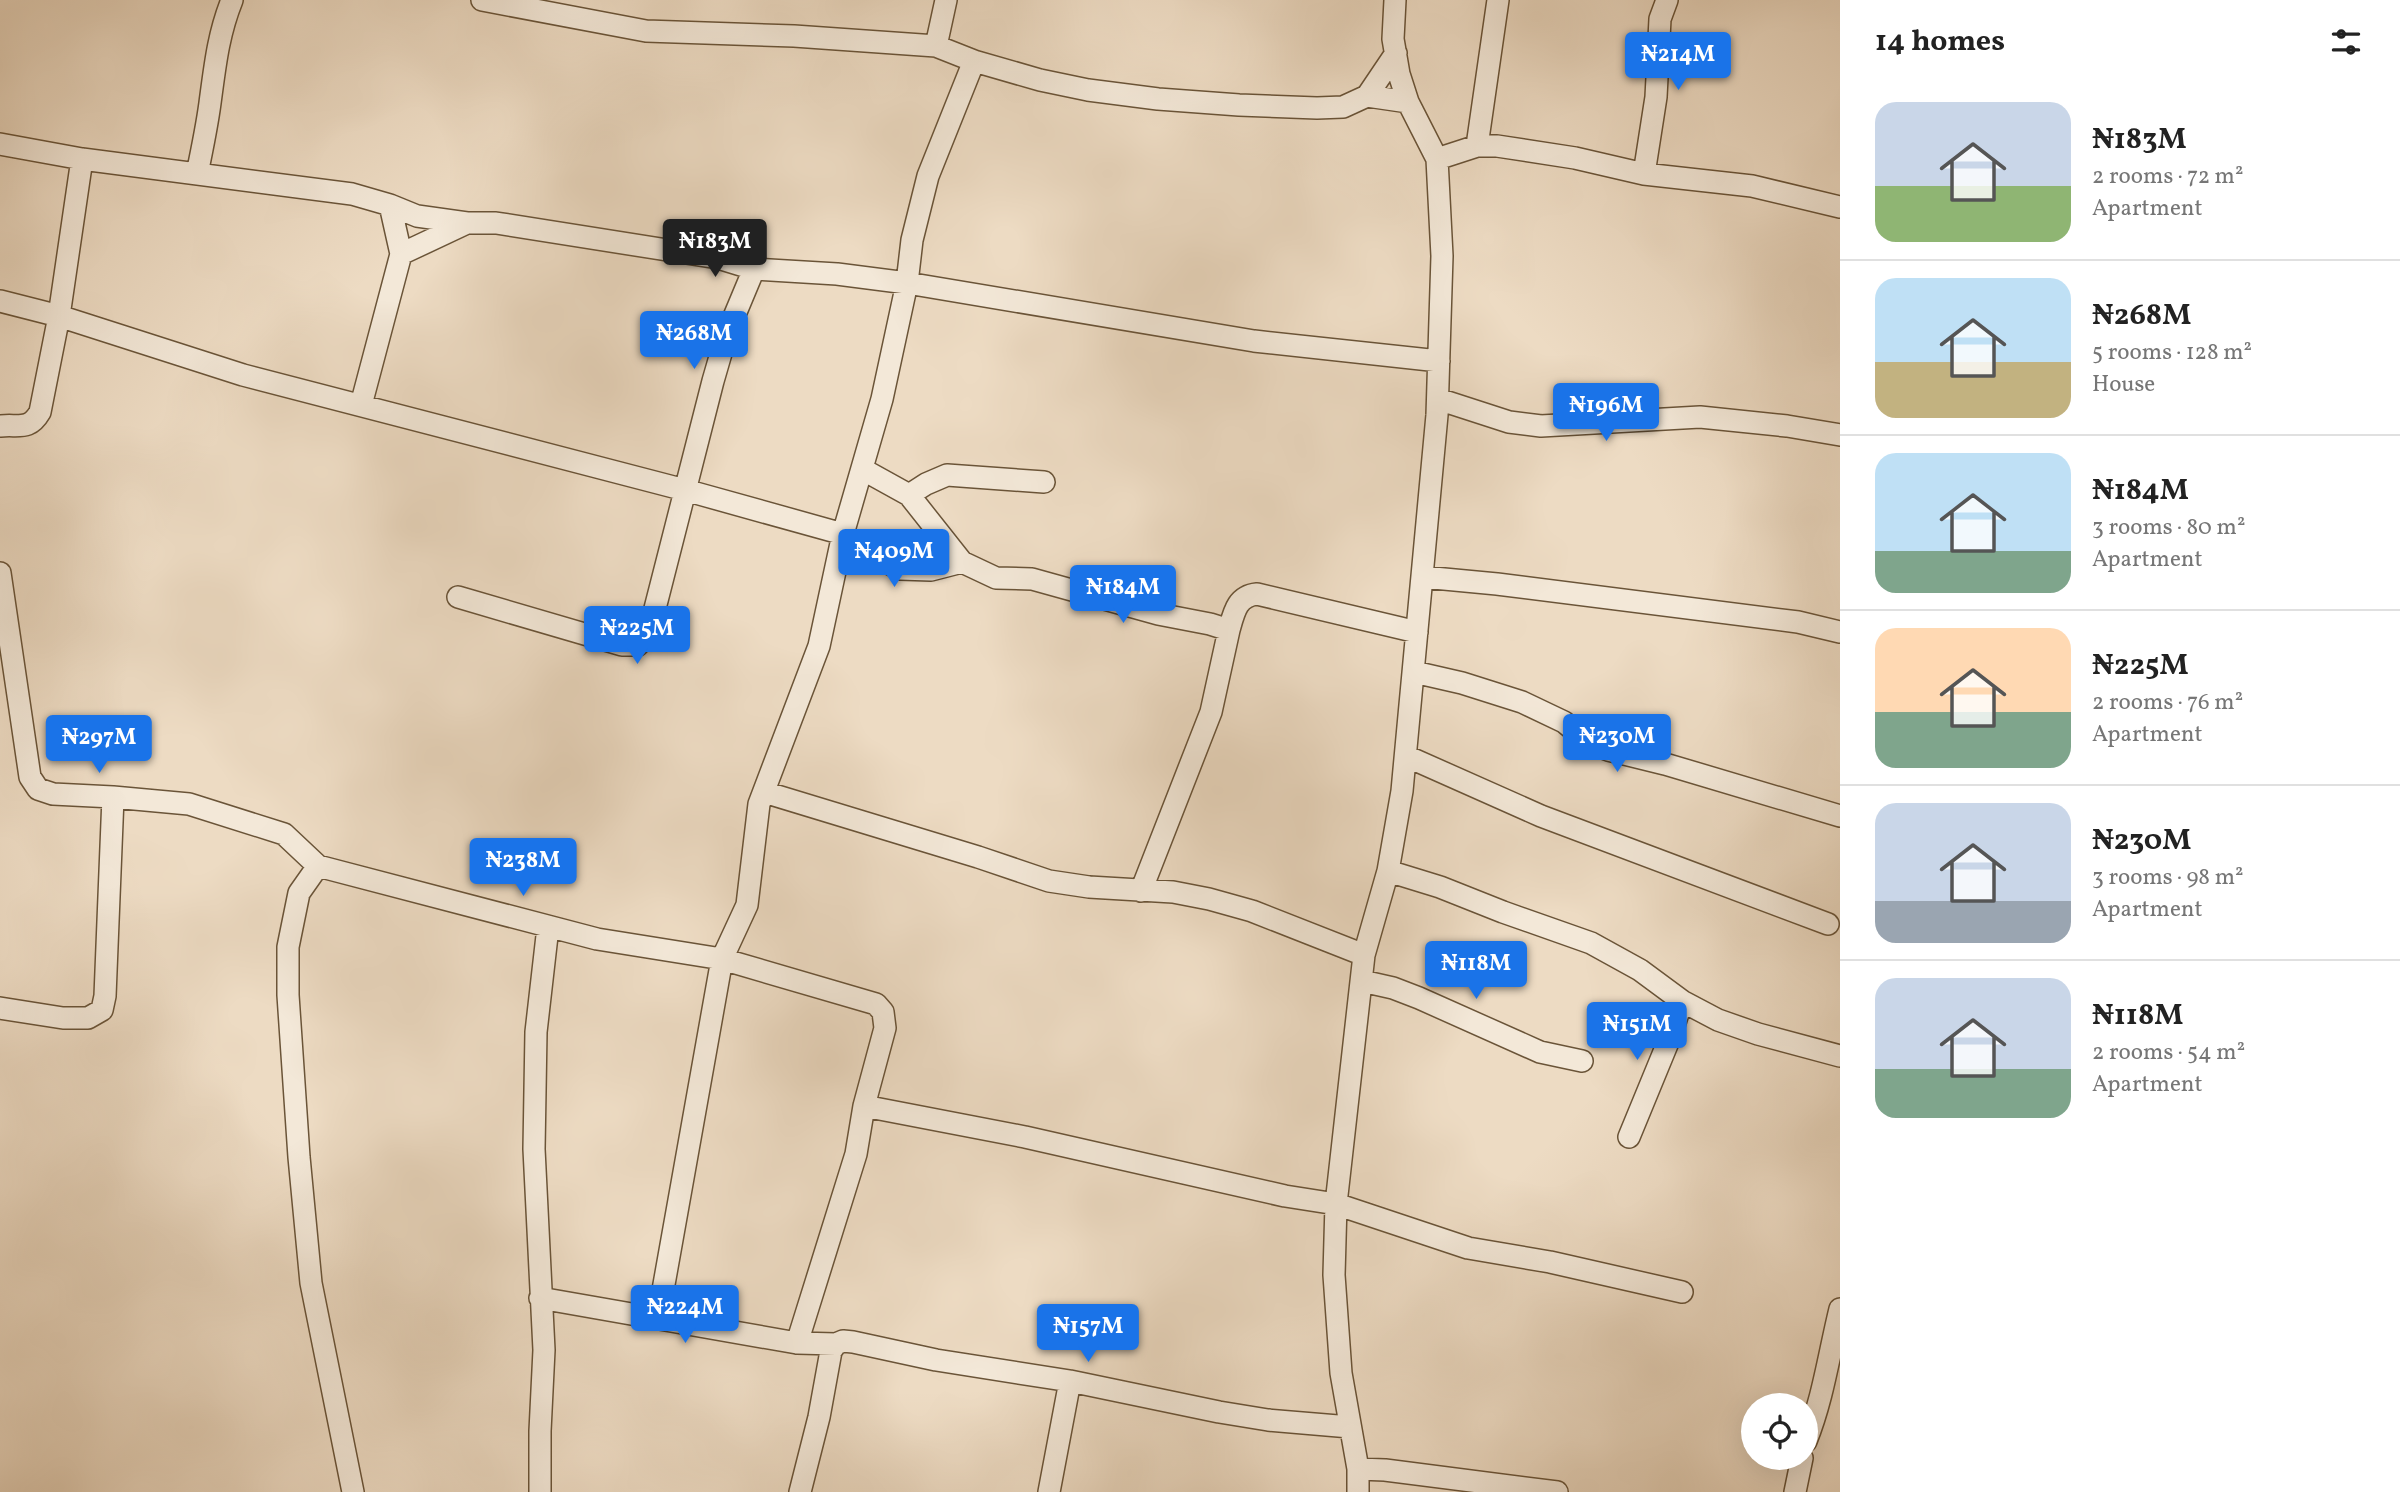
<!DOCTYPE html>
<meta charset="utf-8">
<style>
:root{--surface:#fff;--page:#f6f6f6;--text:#222;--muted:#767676;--line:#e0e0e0;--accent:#1a73e8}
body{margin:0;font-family:Vollkorn,serif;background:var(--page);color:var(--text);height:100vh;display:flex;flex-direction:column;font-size:26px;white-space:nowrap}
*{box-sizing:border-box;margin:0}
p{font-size:23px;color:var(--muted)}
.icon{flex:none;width:38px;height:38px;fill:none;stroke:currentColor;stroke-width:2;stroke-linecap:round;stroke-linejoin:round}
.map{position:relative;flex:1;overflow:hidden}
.side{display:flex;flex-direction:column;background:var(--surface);width:560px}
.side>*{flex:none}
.tools{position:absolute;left:1741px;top:1393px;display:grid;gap:14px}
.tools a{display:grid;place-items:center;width:77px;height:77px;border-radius:50%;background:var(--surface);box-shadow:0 7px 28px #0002;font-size:35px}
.price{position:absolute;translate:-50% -60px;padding:0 16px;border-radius:7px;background:var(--accent);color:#fff;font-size:23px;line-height:46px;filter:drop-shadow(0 2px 4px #0008)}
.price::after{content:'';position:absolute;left:50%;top:42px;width:21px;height:16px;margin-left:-10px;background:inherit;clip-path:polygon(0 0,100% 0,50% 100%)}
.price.on{background:#222;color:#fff}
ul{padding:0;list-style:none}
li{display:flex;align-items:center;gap:21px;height:175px;padding:0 35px}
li+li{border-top:2px solid var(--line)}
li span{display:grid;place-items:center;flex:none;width:196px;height:140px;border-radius:21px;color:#555}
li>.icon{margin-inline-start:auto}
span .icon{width:84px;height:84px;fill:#fffc;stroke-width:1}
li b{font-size:30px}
h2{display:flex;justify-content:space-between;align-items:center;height:84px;padding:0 35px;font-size:30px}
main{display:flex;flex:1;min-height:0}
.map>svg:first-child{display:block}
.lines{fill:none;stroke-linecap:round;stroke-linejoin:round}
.minor-casing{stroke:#6a5438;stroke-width:24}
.minor{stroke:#f3e8d8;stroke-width:21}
</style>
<main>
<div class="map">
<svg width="1840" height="1492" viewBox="0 0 1840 1492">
<rect width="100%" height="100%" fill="#eddbc3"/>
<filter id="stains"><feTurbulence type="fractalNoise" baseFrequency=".00286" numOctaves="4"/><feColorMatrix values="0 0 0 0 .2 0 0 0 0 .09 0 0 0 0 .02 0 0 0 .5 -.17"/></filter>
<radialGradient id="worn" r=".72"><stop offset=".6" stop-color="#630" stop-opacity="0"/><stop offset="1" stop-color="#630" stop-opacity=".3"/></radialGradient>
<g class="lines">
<g class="minor-casing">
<path id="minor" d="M482 0 646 31 794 36 936 46 974 61 1040 80 1088 90 1158 99 1239 105 1317 108 1343 107 1367 96 1396 53
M936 46 946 0
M1367 96 1408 102
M0 144 82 159 352 194 390 205 417 216 467 223H496L718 258 754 269 837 274 907 283 1254 341 1439 361
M1477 146 1498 0
M1437 159 1477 146H1497L1575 158 1644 174 1752 186 1840 207
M197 174C202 150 207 126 210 103 215 66 218 35 232 0
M1644 174 1656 97 1660 19 1667 0
M401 254 467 223
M0 301 59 316 243 375 685 490 843 534 872 555 900 569 931 570 962 562
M1438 399 1509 422 1541 426 1700 417 1787 426 1840 435
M361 405 401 254 390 205
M0 426C19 424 29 431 40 412L59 316 82 159
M862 469 909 495 962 562 996 578 1032 579 1158 614 1210 624 1229 630C1234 612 1237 596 1257 594L1417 632
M909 495 926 484 947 475 1044 482
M0 573 30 777 38 789 53 794 113 797 189 804 284 834 318 866 597 939 722 959 876 1004 883 1012 885 1028 864 1106
M1423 577 1497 584 1798 622 1840 632
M458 597 622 645H638L649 632 713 381 726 336 754 269
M1414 672 1462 683 1522 702 1564 722 1587 741 1608 750 1665 764 1840 816
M1406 756 1541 816 1828 924
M764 792 978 857 1049 881 1089 887 1173 892 1209 899 1252 911 1364 955
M318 866 299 893 288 947V995L299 1157 311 1283 353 1492
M1388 871 1440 887 1503 912 1591 943 1640 970 1682 1001 1718 1020 1758 1034 1840 1056
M1141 891 1211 712 1229 630
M1362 981 1393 988 1419 998 1540 1052 1582 1061
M0 1008 63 1018H88L102 1010 105 996 113 797
M1629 1137 1671 1035 1682 1001
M540 1298 797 1343 836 1344 843 1341 853 1342 936 1360 1070 1381 1219 1412 1268 1420 1350 1427
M658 1318 722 959 747 905 759 804 819 646 843 534 882 399 907 283 912 240 928 176 974 61
M797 1343 856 1154 864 1106 1025 1137 1285 1196 1336 1204 1468 1248 1550 1262 1682 1292
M1806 1441C1823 1399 1829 1354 1840 1309
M1358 1469 1385 1470 1557 1492
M540 1492V1431L544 1350 534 1149 536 1032 548 927
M800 1492 819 1417 831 1351 836 1344
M1049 1492 1070 1381
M1358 1492V1469L1341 1373 1334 1275 1336 1204 1364 955 1388 871 1402 791 1437 415 1442 256 1437 159 1408 102 1399 74 1393 39 1395 0
M1795 1492 1802 1458"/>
</g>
<use href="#minor" class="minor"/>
</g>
<rect width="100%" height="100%" filter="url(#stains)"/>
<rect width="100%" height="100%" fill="url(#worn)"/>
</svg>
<div class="tools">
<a><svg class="icon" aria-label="locate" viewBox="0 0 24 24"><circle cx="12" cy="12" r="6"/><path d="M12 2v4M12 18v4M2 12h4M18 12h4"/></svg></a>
</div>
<b class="price" style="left:1678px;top:92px">₦214M</b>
<b class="price on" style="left:715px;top:279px">₦183M</b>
<b class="price" style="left:694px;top:371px">₦268M</b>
<b class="price" style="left:1606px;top:443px">₦196M</b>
<b class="price" style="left:894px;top:589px">₦409M</b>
<b class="price" style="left:1123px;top:625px">₦184M</b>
<b class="price" style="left:637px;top:666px">₦225M</b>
<b class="price" style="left:1617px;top:774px">₦230M</b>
<b class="price" style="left:99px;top:775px">₦297M</b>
<b class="price" style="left:523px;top:898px">₦238M</b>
<b class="price" style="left:1476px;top:1001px">₦118M</b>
<b class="price" style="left:1637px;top:1062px">₦151M</b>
<b class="price" style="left:685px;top:1345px">₦224M</b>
<b class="price" style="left:1088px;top:1364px">₦157M</b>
</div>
<section class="side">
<h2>14 homes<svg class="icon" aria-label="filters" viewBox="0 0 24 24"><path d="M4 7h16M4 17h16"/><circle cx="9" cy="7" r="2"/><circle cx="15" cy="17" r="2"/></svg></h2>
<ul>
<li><span style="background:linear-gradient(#c9d6e8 60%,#8fb573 0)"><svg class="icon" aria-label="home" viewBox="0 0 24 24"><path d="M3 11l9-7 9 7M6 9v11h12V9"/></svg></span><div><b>₦183M</b><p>2 rooms · 72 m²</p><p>Apartment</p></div></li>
<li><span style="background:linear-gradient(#bfe0f5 60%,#c2b280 0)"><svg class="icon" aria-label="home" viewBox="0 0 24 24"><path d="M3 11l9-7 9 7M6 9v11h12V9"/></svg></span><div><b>₦268M</b><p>5 rooms · 128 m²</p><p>House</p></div></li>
<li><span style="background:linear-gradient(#bfe0f5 70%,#7fa58c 0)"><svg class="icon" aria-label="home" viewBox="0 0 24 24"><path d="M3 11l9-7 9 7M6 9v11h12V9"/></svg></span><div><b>₦184M</b><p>3 rooms · 80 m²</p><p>Apartment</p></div></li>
<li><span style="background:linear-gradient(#ffd9b3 60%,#7fa58c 0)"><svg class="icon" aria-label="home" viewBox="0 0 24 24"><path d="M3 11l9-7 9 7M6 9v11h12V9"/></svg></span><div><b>₦225M</b><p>2 rooms · 76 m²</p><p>Apartment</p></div></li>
<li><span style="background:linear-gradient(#c9d6e8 70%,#9aa5b1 0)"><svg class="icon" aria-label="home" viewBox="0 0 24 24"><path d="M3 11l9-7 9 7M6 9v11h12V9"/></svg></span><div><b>₦230M</b><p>3 rooms · 98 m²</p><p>Apartment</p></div></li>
<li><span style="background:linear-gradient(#c9d6e8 65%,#7fa58c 0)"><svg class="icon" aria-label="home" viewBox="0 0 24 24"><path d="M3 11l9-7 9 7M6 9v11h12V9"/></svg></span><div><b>₦118M</b><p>2 rooms · 54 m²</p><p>Apartment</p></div></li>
</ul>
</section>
</main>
